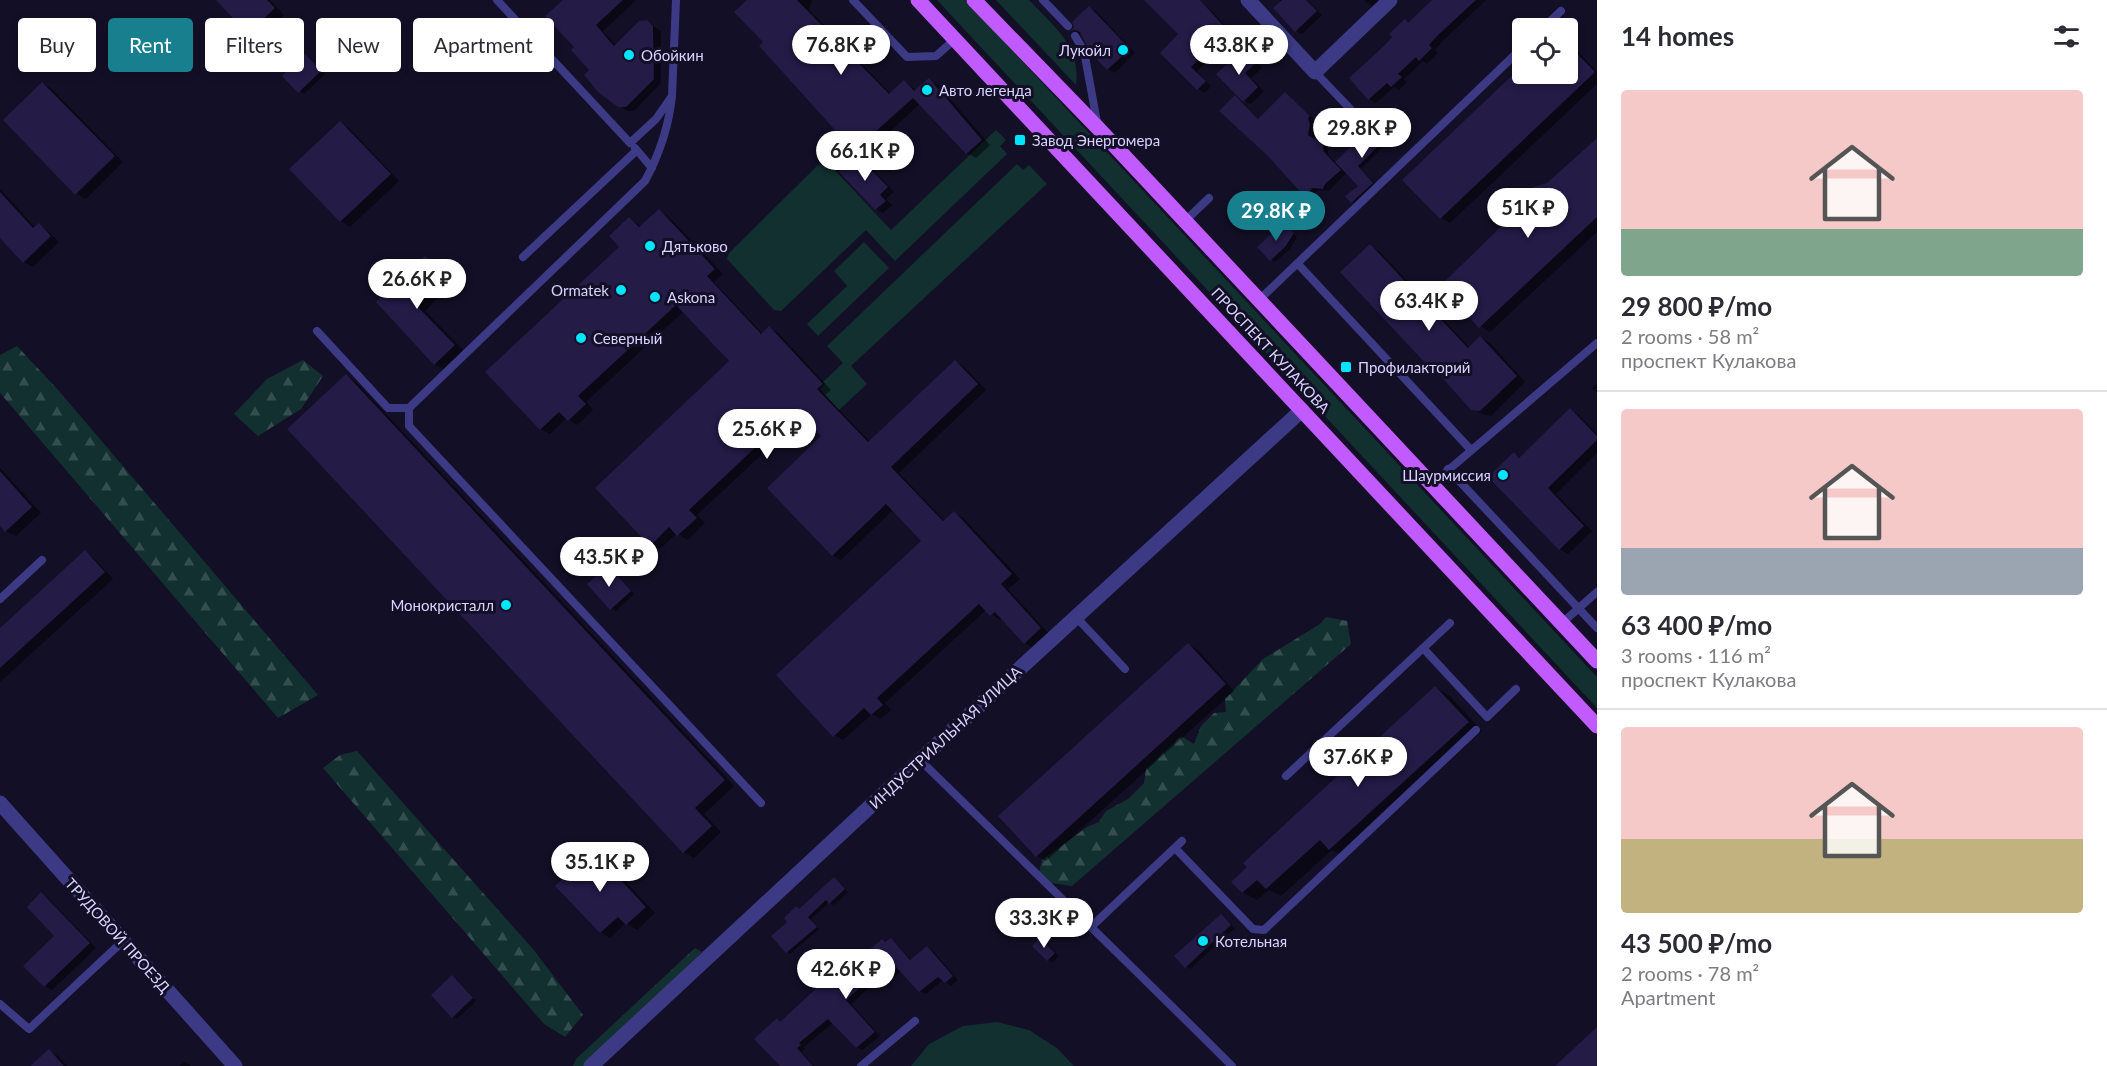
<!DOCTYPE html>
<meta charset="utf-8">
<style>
:root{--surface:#fff;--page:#f7f7f7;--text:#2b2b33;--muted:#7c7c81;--line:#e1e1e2;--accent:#187f8f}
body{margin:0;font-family:Lato,sans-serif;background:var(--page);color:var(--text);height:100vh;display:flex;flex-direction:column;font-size:22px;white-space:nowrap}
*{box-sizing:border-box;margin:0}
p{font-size:20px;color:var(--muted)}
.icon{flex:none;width:33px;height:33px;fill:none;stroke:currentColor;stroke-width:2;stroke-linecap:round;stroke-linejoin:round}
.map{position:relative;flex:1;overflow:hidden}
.panel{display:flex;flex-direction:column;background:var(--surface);width:510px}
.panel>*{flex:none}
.hud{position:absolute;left:18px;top:18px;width:570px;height:54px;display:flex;gap:12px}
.tools{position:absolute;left:1512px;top:18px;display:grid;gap:12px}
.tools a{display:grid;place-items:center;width:66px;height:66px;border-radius:6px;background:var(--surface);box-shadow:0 3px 9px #0003;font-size:30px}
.price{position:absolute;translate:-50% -51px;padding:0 14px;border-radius:21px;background:#fff;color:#222;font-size:20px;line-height:39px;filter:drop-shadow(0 2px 3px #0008)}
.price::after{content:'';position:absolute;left:50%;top:36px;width:18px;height:14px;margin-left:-9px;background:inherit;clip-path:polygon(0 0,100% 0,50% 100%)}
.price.on{background:var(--accent);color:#fff}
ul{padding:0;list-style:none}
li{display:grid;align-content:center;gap:12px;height:318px;padding:0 24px}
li+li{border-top:2px solid var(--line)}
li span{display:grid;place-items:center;height:186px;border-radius:6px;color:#555}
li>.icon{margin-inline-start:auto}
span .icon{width:108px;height:108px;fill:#fffc;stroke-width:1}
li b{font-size:26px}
h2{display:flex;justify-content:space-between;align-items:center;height:72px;padding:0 24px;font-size:26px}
.chip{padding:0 21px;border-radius:6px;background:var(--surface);box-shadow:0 3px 9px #0003;font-size:21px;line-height:54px}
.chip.on{background:var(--accent);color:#fff}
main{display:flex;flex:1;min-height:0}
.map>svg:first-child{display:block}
.green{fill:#12302f}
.forest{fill:url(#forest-firs)}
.shadow{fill:#0007}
.building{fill:#241b47}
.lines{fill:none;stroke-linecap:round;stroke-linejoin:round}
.lane{stroke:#3d3a85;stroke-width:8}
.street{stroke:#3d3a85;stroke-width:15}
.primary{stroke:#c25bff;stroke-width:15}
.poi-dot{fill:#00e5ff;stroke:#130f26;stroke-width:2}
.labels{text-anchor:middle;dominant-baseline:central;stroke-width:6;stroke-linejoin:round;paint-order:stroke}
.poi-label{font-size:15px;fill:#d9d4ff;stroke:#130f26;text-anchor:start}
.street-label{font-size:15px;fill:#d9d4ff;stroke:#130f26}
</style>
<main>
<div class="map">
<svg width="1597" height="1066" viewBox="0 0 1597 1066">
<defs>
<pattern id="forest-firs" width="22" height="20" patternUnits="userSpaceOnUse" patternTransform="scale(1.5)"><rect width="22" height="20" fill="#12302f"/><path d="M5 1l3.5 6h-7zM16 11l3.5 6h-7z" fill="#344d4e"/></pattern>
</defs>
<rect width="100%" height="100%" fill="#130f26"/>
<path class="green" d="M937 0H965L1597 677V708Z
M996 0H1029C1054 27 1081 45 1076 85Z
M996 130 1006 140 1000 146 1007 154 895 261 866 230 781 311 774 310 727 259 729 253 818 165H830L891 230Z
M1017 164 1023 170 1029 165 1047 184 851 366 867 384 839 410 820 389 825 384 823 382 843 363 827 346Z
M864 242 889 268 818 336 807 324 847 286 834 271Z
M997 1022 1029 1030 1057 1048 1074 1066H911L929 1044 963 1026Z"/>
<path class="forest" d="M17 346 59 391 318 695 278 718 0 393V355Z
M303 360 323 376 301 409 258 436 234 414 267 379Z
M1326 617 1347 621 1351 644 1072 886 1051 883 1039 872 1042 860 1087 827 1099 822 1106 811 1128 799 1144 783 1146 769 1181 736 1194 744 1201 726 1214 713 1226 712 1225 699 1263 659 1320 624Z
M357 751 533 949 583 1015 565 1037 544 1024 323 768 340 755Z
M695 948 702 952 584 1066H573L576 1059Z"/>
<path class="shadow" d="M218 0H270L284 15 259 38 249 33Z
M565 0H636L603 31 617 46 649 23 661 31V83L634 111H628L619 106 576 47Z
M749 0H812L809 10 891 94 904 82 917 91 929 80 938 85 990 145 976 158 967 153 920 104 864 155 855 150 761 46 766 42Z
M1147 0H1198L1214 13 1235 36 1197 71 1211 86 1205 93 1198 89 1162 53 1181 34Z
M1280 0H1307L1322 15 1302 34 1296 31Z
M1364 0H1388L1376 10Z
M1433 0H1486L1444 40 1435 50 1438 53 1427 64 1423 61 1404 79 1407 82 1399 90 1394 87 1376 103 1369 99 1409 24Z
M1090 8 1096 11 1135 53 1115 73 1108 69 1092 51 1082 33 1078 34 1073 31Z
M1568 41 1597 72V84L1450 223 1441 218 1404 180 1522 68V74H1568Z
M1244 51 1251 55 1262 68 1251 78 1264 91 1251 104 1244 100Z
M305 56 325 74 304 94 284 76Z
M42 83 52 89 123 162 86 199 76 194 5 120Z
M1285 94 1315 120 1314 140 1327 148 1329 156 1336 163 1365 135 1376 144 1382 143 1384 135 1383 119 1398 132 1361 169 1376 185 1356 204 1348 197 1360 186 1347 172 1329 191 1318 190 1310 198 1305 195 1235 97 1241 100 1259 120Z
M340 123 349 128 399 181 350 227 341 221Z
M1597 140V232L1490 332 1480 326 1548 184Z
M857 157 864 161 894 192 886 199 892 205 883 213 876 209Z
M0 189 36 228 39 225 48 231 59 242 33 267 24 262 0 236Z
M659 211 668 216 723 274 714 282 763 334 769 328 778 333 831 390 825 395 870 442 955 361 964 367 986 390 899 473 945 521 954 513 963 518 1020 579 1008 589 1049 634 1034 648 1025 643 1002 618 1000 620 986 610 885 703 891 710 881 719 872 714 843 740 834 735 923 541 893 510 841 560 832 555 824 436 804 415 697 515 705 523 687 540 677 533 659 550 651 545 732 362 684 311 586 402 593 410 577 425 567 418 550 434 541 429 487 372 621 247 630 219 642 227Z
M1288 227 1297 237 1290 249 1275 262 1271 259Z
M1370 246 1380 252 1470 348 1481 338 1490 343 1525 382 1491 416 1482 414 1472 408 1438 371 1430 366 1342 272Z
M425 258 435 264 453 283 425 311 464 351 444 369 435 364 378 302Z
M346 376 356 382 734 786 704 814 721 832 694 858 684 852 289 430Z
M1597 384V393L1592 388Z
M1570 410 1579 415 1597 434V453L1556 494 1592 531 1568 554 1560 549 1514 454 1521 458Z
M0 468 41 513 16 536 6 531 0 524Z
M85 552 94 558 113 579 0 682V630Z
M608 567 634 594 616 611 611 608Z
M1189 645 1198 650 1234 691 1046 861 1037 856Z
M1435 687 1450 696 1482 731 1345 857 1332 850 1281 896 1269 890 1257 900 1243 892Z
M594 852 603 858 655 913 637 930 626 923 610 938 601 932Z
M834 879 848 892 834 905 829 902 810 920 819 929 790 954 787 952 790 922Z
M41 894 48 898 96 948 52 990 45 986 56 936Z
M1221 916 1235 928 1190 969 1186 966Z
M1041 939 1059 956 1052 963 1034 946Z
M891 940 896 943 912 961 927 948 933 951 958 980 951 986 943 980 926 994 920 991 901 971 892 978 885 973 851 1004 880 1036 862 1050 857 1047 834 1022 804 1047 805 1049 801 1052 814 1066H782L781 1023 856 963Z
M456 980 476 1001 457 1019 453 1017Z
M49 1051 58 1056 67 1066H33Z
M184 1062 190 1065 191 1066H179Z"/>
<path class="building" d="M216 0H267L275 8 248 34Z
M563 0H623L596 25 614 46 639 21 647 20 653 26 654 79 626 107H618L598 92 584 75 589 70 571 50 574 47 545 16Z
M747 0H797L889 94 904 80 914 91 929 78 982 140 966 154 913 98 854 151 759 46 763 42 734 12Z
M1144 0H1200L1229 32 1191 67 1206 81 1197 90 1160 53 1178 34Z
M1282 0H1306L1317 11 1295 32 1273 8Z
M1432 0H1476L1437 36 1429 45 1432 48 1419 61 1416 57 1398 74 1402 77 1391 87 1387 83 1368 100 1349 78 1386 44 1392 37 1389 34 1405 19 1408 23Z
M1089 6 1130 49 1107 70 1090 52 1080 32 1075 30 1071 31 1074 27 1072 22Z
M1568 44 1595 72 1440 219 1402 180 1522 66V74H1568Z
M1244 49 1256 63 1245 73 1258 87 1243 102 1216 74Z
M305 54 321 71 298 93 282 76Z
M42 82 115 156 75 195 3 120Z
M1285 92 1310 116 1308 118 1310 124 1308 135 1322 143 1324 152 1341 170 1325 184 1323 189 1312 188 1304 196 1267 155 1219 111 1235 95 1258 119Z
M1383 117 1395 129 1358 166 1373 183 1351 203 1345 196 1358 186 1335 162 1365 133 1375 143 1381 142 1383 135 1374 125Z
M340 121 391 174 340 222 289 169Z
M1597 138V217L1479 328 1440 286 1510 218 1512 208 1517 201 1533 187 1547 183Z
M857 155 888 187 880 195 886 201 875 210 839 172Z
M0 192 33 228 39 223 51 236 23 263 0 238Z
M659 209 715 269 707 276 761 334 769 326 823 384 817 389 868 442 955 360 978 384 891 467 943 521 954 511 1012 574 1001 584 1041 628 1024 644 995 612 990 616 979 604 877 698 883 705 871 715 864 708 833 737 776 675 921 541 886 504 832 556 767 488 821 436 796 409 689 510 697 518 677 536 669 527 650 546 595 488 729 361 676 305 578 396 586 404 568 421 559 412 540 430 485 372 619 247 609 236 629 217 639 227Z
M1284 222 1294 233 1285 247 1270 261 1257 247Z
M1370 244 1468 348 1480 336 1517 376 1480 411 1471 410 1431 365 1429 367 1340 272Z
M425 256 445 277 416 305 455 345 434 365 376 302Z
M346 374 725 780 695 808 712 826 683 853 287 429Z
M1570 408 1597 436V440L1548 488 1584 526 1559 550 1488 477 1514 452 1519 458Z
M0 471 32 507 5 532 0 526Z
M85 550 105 572 0 668V628Z
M608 565 631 591 610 610 587 584Z
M1188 643 1226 684 1036 857 998 816Z
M1435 686 1469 722 1329 850 1320 840 1266 889 1257 880 1242 893 1231 882 1247 867 1243 863Z
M593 850 646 907 626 925 618 917 600 933 555 886Z
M834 877 845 889 829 904 826 900 808 917 817 927 786 953 771 936 787 922 784 918 796 906 799 909Z
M41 892 90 943 44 987 23 966 54 936 27 907Z
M1221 914 1231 925 1185 968 1174 956Z
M891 938 910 960 927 946 953 976 945 983 938 977 919 992 896 967 885 976 880 970 846 1000 875 1032 856 1048 828 1019 799 1043 801 1045 797 1048 813 1066H780L754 1039 777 1018 780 1022 850 957 855 962 882 939 885 942Z
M1040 938 1055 953 1047 961 1032 946Z
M452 975 473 998 452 1018 431 995Z
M1597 1027V1066H1555Z
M49 1049 64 1066H30Z"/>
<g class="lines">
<path class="lane" d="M497 0 630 143 656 119 672 96 676 0
M853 0 907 57 936 56 955 39
M1043 0 1068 26
M1543 28 1561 11
M1075 36 1084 51 1097 122
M1315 72 1377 137
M672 96C669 125 659 155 645 181L409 408V426L761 803
M635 148 652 168
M1185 221 1209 198
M523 257 636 151
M1298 264 1471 450
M1259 300 1522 48
M317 331 388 408H409
M1448 469 1597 628
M1432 484 1597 343
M0 599 42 560
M1076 617 1125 669
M1562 623 1597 592
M1423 648 1487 717 1516 689
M920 760C1024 862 1129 963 1232 1066
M1286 776 1450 623
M1175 848 1253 929 1264 930 1476 730
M1092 926 1182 841
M0 1004 29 1029 123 941
M861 1066 915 1021"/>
<path class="street" d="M1248 0 1315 72 1390 0
M0 803 235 1066
M591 1066 920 760 1302 410"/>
<path class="primary" d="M918 0 1597 726
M974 0 1097 127 1597 661"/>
</g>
<g class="poi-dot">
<circle cx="1123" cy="50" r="6"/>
<circle cx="629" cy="55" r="6"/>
<circle cx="927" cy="90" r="6"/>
<rect x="1014" y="134" width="12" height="12" rx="3"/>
<circle cx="650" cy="246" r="6"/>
<circle cx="621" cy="290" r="6"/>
<circle cx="655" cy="297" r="6"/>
<circle cx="581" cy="338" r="6"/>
<rect x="1340" y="361" width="12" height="12" rx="3"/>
<circle cx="1503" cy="475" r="6"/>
<circle cx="506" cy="605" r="6"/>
<circle cx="1203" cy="941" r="6"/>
</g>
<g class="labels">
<g class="poi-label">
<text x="1111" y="50" text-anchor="end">Лукойл</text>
<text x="641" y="55">Обойкин</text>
<text x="939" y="90">Авто легенда</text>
<text x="1032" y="140">Завод Энергомера</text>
<text x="662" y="246">Дятьково</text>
<text x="609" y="290" text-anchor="end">Ormatek</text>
<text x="667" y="297">Askona</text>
<text x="593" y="338">Северный</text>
<text x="1358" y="367">Профилакторий</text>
<text x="1491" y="475" text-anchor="end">Шаурмиссия</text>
<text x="494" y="605" text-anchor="end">Монокристалл</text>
<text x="1215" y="941">Котельная</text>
</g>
<g class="street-label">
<text transform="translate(1271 350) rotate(47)">ПРОСПЕКТ КУЛАКОВА</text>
<text transform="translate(945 737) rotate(-43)">ИНДУСТРИАЛЬНАЯ УЛИЦА</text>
<text transform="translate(118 935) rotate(48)">ТРУДОВОЙ ПРОЕЗД</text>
</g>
</g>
</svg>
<div class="tools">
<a><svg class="icon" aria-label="locate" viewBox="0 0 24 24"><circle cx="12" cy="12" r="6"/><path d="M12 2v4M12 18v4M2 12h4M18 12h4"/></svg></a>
</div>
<b class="price" style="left:841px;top:76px">76.8K ₽</b>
<b class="price" style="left:1239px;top:76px">43.8K ₽</b>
<b class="price" style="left:1362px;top:159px">29.8K ₽</b>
<b class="price" style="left:865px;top:182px">66.1K ₽</b>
<b class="price" style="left:1528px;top:239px">51K ₽</b>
<b class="price on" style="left:1276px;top:242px">29.8K ₽</b>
<b class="price" style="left:417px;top:310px">26.6K ₽</b>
<b class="price" style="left:1429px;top:332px">63.4K ₽</b>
<b class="price" style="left:767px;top:460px">25.6K ₽</b>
<b class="price" style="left:609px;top:588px">43.5K ₽</b>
<b class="price" style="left:1358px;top:788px">37.6K ₽</b>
<b class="price" style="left:600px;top:893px">35.1K ₽</b>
<b class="price" style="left:1044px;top:949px">33.3K ₽</b>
<b class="price" style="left:846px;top:1000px">42.6K ₽</b>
<div class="hud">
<a class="chip">Buy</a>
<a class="chip on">Rent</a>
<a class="chip">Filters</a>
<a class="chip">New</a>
<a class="chip">Apartment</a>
</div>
</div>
<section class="panel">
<h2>14 homes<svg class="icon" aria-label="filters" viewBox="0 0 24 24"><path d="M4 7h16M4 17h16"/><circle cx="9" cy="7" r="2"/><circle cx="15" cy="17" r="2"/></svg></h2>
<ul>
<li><span style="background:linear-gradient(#f6c9c9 75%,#7fa58c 0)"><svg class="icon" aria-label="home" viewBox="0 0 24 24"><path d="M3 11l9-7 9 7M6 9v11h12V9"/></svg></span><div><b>29 800 ₽/mo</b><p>2 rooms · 58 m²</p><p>проспект Кулакова</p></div></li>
<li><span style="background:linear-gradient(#f6c9c9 75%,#9aa5b1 0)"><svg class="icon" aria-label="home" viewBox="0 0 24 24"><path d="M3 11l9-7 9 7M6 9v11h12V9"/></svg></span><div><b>63 400 ₽/mo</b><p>3 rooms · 116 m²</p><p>проспект Кулакова</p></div></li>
<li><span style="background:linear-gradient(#f6c9c9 60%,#c2b280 0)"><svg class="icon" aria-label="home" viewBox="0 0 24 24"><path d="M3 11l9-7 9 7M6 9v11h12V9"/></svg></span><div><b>43 500 ₽/mo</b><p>2 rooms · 78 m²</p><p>Apartment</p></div></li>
</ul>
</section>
</main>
